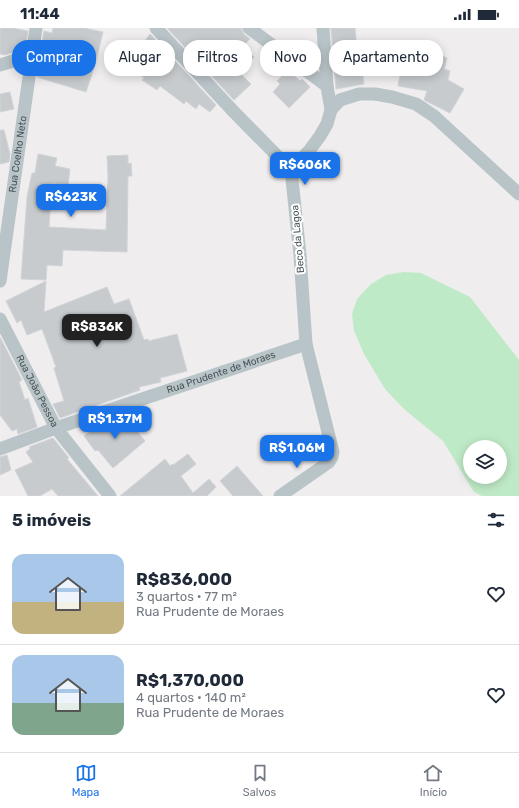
<!DOCTYPE html>
<html lang="pt">
<meta charset="utf-8">
<style>
:root{--surface:#fff;--page:#f6f6f7;--text:#1f2937;--muted:#747a83;--line:#e0e1e3;--accent:#1a73e8}
body{margin:0;font-family:Rubik,sans-serif;background:var(--page);color:var(--text);height:100vh;display:flex;flex-direction:column;font-size:15px;white-space:nowrap}
*{box-sizing:border-box;margin:0}
p{font-size:13px;color:var(--muted)}
.icon{flex:none;width:22px;height:22px;fill:none;stroke:currentColor;stroke-width:2;stroke-linecap:round;stroke-linejoin:round}
.map{position:relative;height:468px;overflow:hidden}
.drawer{display:flex;flex-direction:column;background:var(--surface);flex:1}
.drawer>*{flex:none}
.hud{position:absolute;left:12px;top:12px;width:495px;height:36px;display:flex;gap:8px}
.tools{position:absolute;left:463px;top:412px;display:grid;gap:8px}
.tools a{display:grid;place-items:center;width:44px;height:44px;border-radius:50%;background:var(--surface);box-shadow:0 2px 10px #0003;font-size:20px}
.price{position:absolute;translate:-50% -34px;padding:0 9px;border-radius:8px;background:var(--accent);color:#fff;font-size:13px;line-height:26px;filter:drop-shadow(0 1px 2px #0008)}
.price::after{content:'';position:absolute;left:50%;top:24px;width:12px;height:9px;margin-left:-6px;background:inherit;clip-path:polygon(0 0,100% 0,50% 100%)}
.price.on{background:#222;color:#fff}
ul{padding:0;list-style:none}
li{display:flex;align-items:center;gap:12px;height:100px;padding:0 12px}
li+li{border-top:1px solid var(--line)}
li span{display:grid;place-items:center;flex:none;width:112px;height:80px;border-radius:12px;color:#555}
li>.icon{margin-inline-start:auto}
span .icon{width:48px;height:48px;fill:#fffc;stroke-width:1}
li b{font-size:17px}
h2{display:flex;justify-content:space-between;align-items:center;height:48px;padding:0 12px;font-size:17px}
.pill{padding:0 14px;border-radius:16px;background:var(--surface);box-shadow:0 2px 10px #0003;font-size:14px;line-height:36px}
.pill.on{background:var(--accent);color:#fff}
.status{display:flex;justify-content:space-between;align-items:center;height:28px;padding:0 20px;background:var(--surface);direction:ltr}
.status svg{height:11px;fill:currentColor}
.dock{display:flex;justify-content:space-around;align-items:center;height:56px;border-top:1px solid var(--line);background:var(--surface);font-size:11px;color:var(--muted)}
.dock a{display:grid;justify-items:center;gap:2px}
.dock .on{color:var(--accent)}
.map>svg:first-child{display:block}
.green{fill:#bfeac7;fill-rule:evenodd}
.building{fill:#c7cbce;stroke:#d1d4d8}
.lines{fill:none;stroke-linecap:round;stroke-linejoin:round}
.street{stroke:#b9c4c8;stroke-width:13}
.labels{text-anchor:middle;dominant-baseline:central;stroke-width:4;stroke-linejoin:round;paint-order:stroke}
.street-label{font-size:10px;fill:#475358;stroke:#fff}
</style>
<div class="status"><b>11:44</b><svg viewBox="0 0 49 12"><path d="M0 12V9h3v3zM5 12V6h3v6zM10 12V3h3v9zM15 12V0h3v12zM26 1h20v11H26zM47 4h2v5h-2z"/></svg></div>
<div class="map">
<svg width="519" height="468" viewBox="0 0 519 468">
<rect width="100%" height="100%" fill="#efeded"/>
<path class="green" d="M404 244 421 245 470 269 519 332V468H482L474 464 443 413 404 381 385 361 364 326 354 303 352 286 357 271 371 256 386 247ZM470 419H500V449H470Z"/>
<path class="building" d="M0 0H12L28 3 25 21 19 23 14 22V24L5 27 0 26Z
M53 0H84L103 4 95 37 86 64 37 49 44 3 52 5Z
M167 0H241L244 6 250 11 243 18 254 29 239 44 251 56 234 72Z
M331 0H355L357 21 362 20 363 34H361L364 56 336 61Z
M150 6 216 77 210 84 199 76 196 81 186 73 184 76 160 58 157 62 142 52 144 50 127 38Z
M435 25 447 30 444 41 450 43 448 52 464 61 450 85 424 72 427 63 398 58 402 34 430 39Z
M288 42 300 53 302 51 310 59 289 80 273 64 280 56 277 53Z
M10 64 14 81 0 84V66Z
M0 102H4L10 126 9 134 0 136Z
M38 126 57 130 55 138 70 141 68 158 52 155 49 199 106 202 108 148 107 128 128 127V136L131 135 132 148H128L127 224 63 222 62 238 47 237 46 252 21 251 27 169 32 145H35Z
M46 253 44 284 107 259 114 276 129 271 144 312 148 311 149 313 177 306 187 343 160 350 161 354 139 359 140 362 60 390 53 376 64 373 54 340 56 339 42 301 27 307 21 292 17 295 6 273Z
M0 309 22 352 19 354 25 372 28 370 37 399 18 406 17 401 12 403 0 387Z
M119 387 127 401 132 397 145 413 113 440 98 422 95 423 84 408 109 391Z
M53 410 69 430 67 431 98 468H58L52 461 40 468H28L15 442 33 434 26 424 30 421 29 419Z
M188 426 196 436 181 448 193 465 209 451 216 459 207 468H120L165 431 170 438 172 436 173 437Z
M7 427 11 442 0 447V429Z
M237 438 263 468H233L220 453Z"/>
<g class="lines">
<g class="street">
<path d="M156 0 234 84 291 142"/>
<path d="M249 0 327 58"/>
<path d="M323 0 327 58 331 82"/>
<path d="M0 37 32 27"/>
<path id="s1" d="M0 253 36 0"/>
<path id="s2" d="M0 291 56 400 110 468"/>
<path id="s3" d="M0 421 56 400 306 316"/>
<path d="M280 468 329 434 332 429 333 424 306 316 300 227 291 142 309 123 320 108 327 96 331 82 340 72 359 66H375L392 69 416 76 434 88 519 166"/>
</g>
</g>
<g class="labels">
<g class="street-label">
<text stroke="none"><textPath href="#s1" startOffset="128">Rua Coelho Neto</textPath></text>
<text transform="translate(298 211) rotate(-95)">Beco da Lagoa</text>
<text stroke="none"><textPath href="#s3" startOffset="234">Rua Prudente de Moraes</textPath></text>
<text stroke="none"><textPath href="#s2" startOffset="81">Rua João Pessoa</textPath></text>
</g>
</g>
</svg>
<div class="tools">
<a><svg class="icon" aria-label="layers" viewBox="0 0 24 24"><path d="M12 4l9 5-9 5-9-5zM3 14l9 5 9-5"/></svg></a>
</div>
<b class="price" style="left:305px;top:158px">R$606K</b>
<b class="price" style="left:71px;top:190px">R$623K</b>
<b class="price on" style="left:97px;top:320px">R$836K</b>
<b class="price" style="left:115px;top:412px">R$1.37M</b>
<b class="price" style="left:297px;top:441px">R$1.06M</b>
<div class="hud">
<a class="pill on">Comprar</a>
<a class="pill">Alugar</a>
<a class="pill">Filtros</a>
<a class="pill">Novo</a>
<a class="pill">Apartamento</a>
</div>
</div>
<section class="drawer">
<h2>5 imóveis<svg class="icon" aria-label="filters" viewBox="0 0 24 24"><path d="M4 7h16M4 17h16"/><circle cx="9" cy="7" r="2"/><circle cx="15" cy="17" r="2"/></svg></h2>
<ul>
<li><span style="background:linear-gradient(#a9c7e8 60%,#c2b280 0)"><svg class="icon" aria-label="home" viewBox="0 0 24 24"><path d="M3 11l9-7 9 7M6 9v11h12V9"/></svg></span><div><b>R$836,000</b><p>3 quartos · 77 m²</p><p>Rua Prudente de Moraes</p></div><svg class="icon" aria-label="heart" viewBox="0 0 24 24"><path d="M12 20l-8-8c-3-5 5-10 8-4 3-6 11-1 8 4z"/></svg></li>
<li><span style="background:linear-gradient(#a9c7e8 60%,#7fa58c 0)"><svg class="icon" aria-label="home" viewBox="0 0 24 24"><path d="M3 11l9-7 9 7M6 9v11h12V9"/></svg></span><div><b>R$1,370,000</b><p>4 quartos · 140 m²</p><p>Rua Prudente de Moraes</p></div><svg class="icon" aria-label="heart" viewBox="0 0 24 24"><path d="M12 20l-8-8c-3-5 5-10 8-4 3-6 11-1 8 4z"/></svg></li>
</ul>
</section>
<nav class="dock">
<a class="on"><svg class="icon" aria-label="map" viewBox="0 0 24 24"><path d="M3 6l6-2 6 2 6-2v14l-6 2-6-2-6 2zM9 4v14M15 6v14"/></svg>Mapa</a>
<a><svg class="icon" aria-label="saved" viewBox="0 0 24 24"><path d="M7 4h10v16l-5-4-5 4z"/></svg>Salvos</a>
<a><svg class="icon" aria-label="home" viewBox="0 0 24 24"><path d="M3 11l9-7 9 7M6 9v11h12V9"/></svg>Início</a>
</nav>
